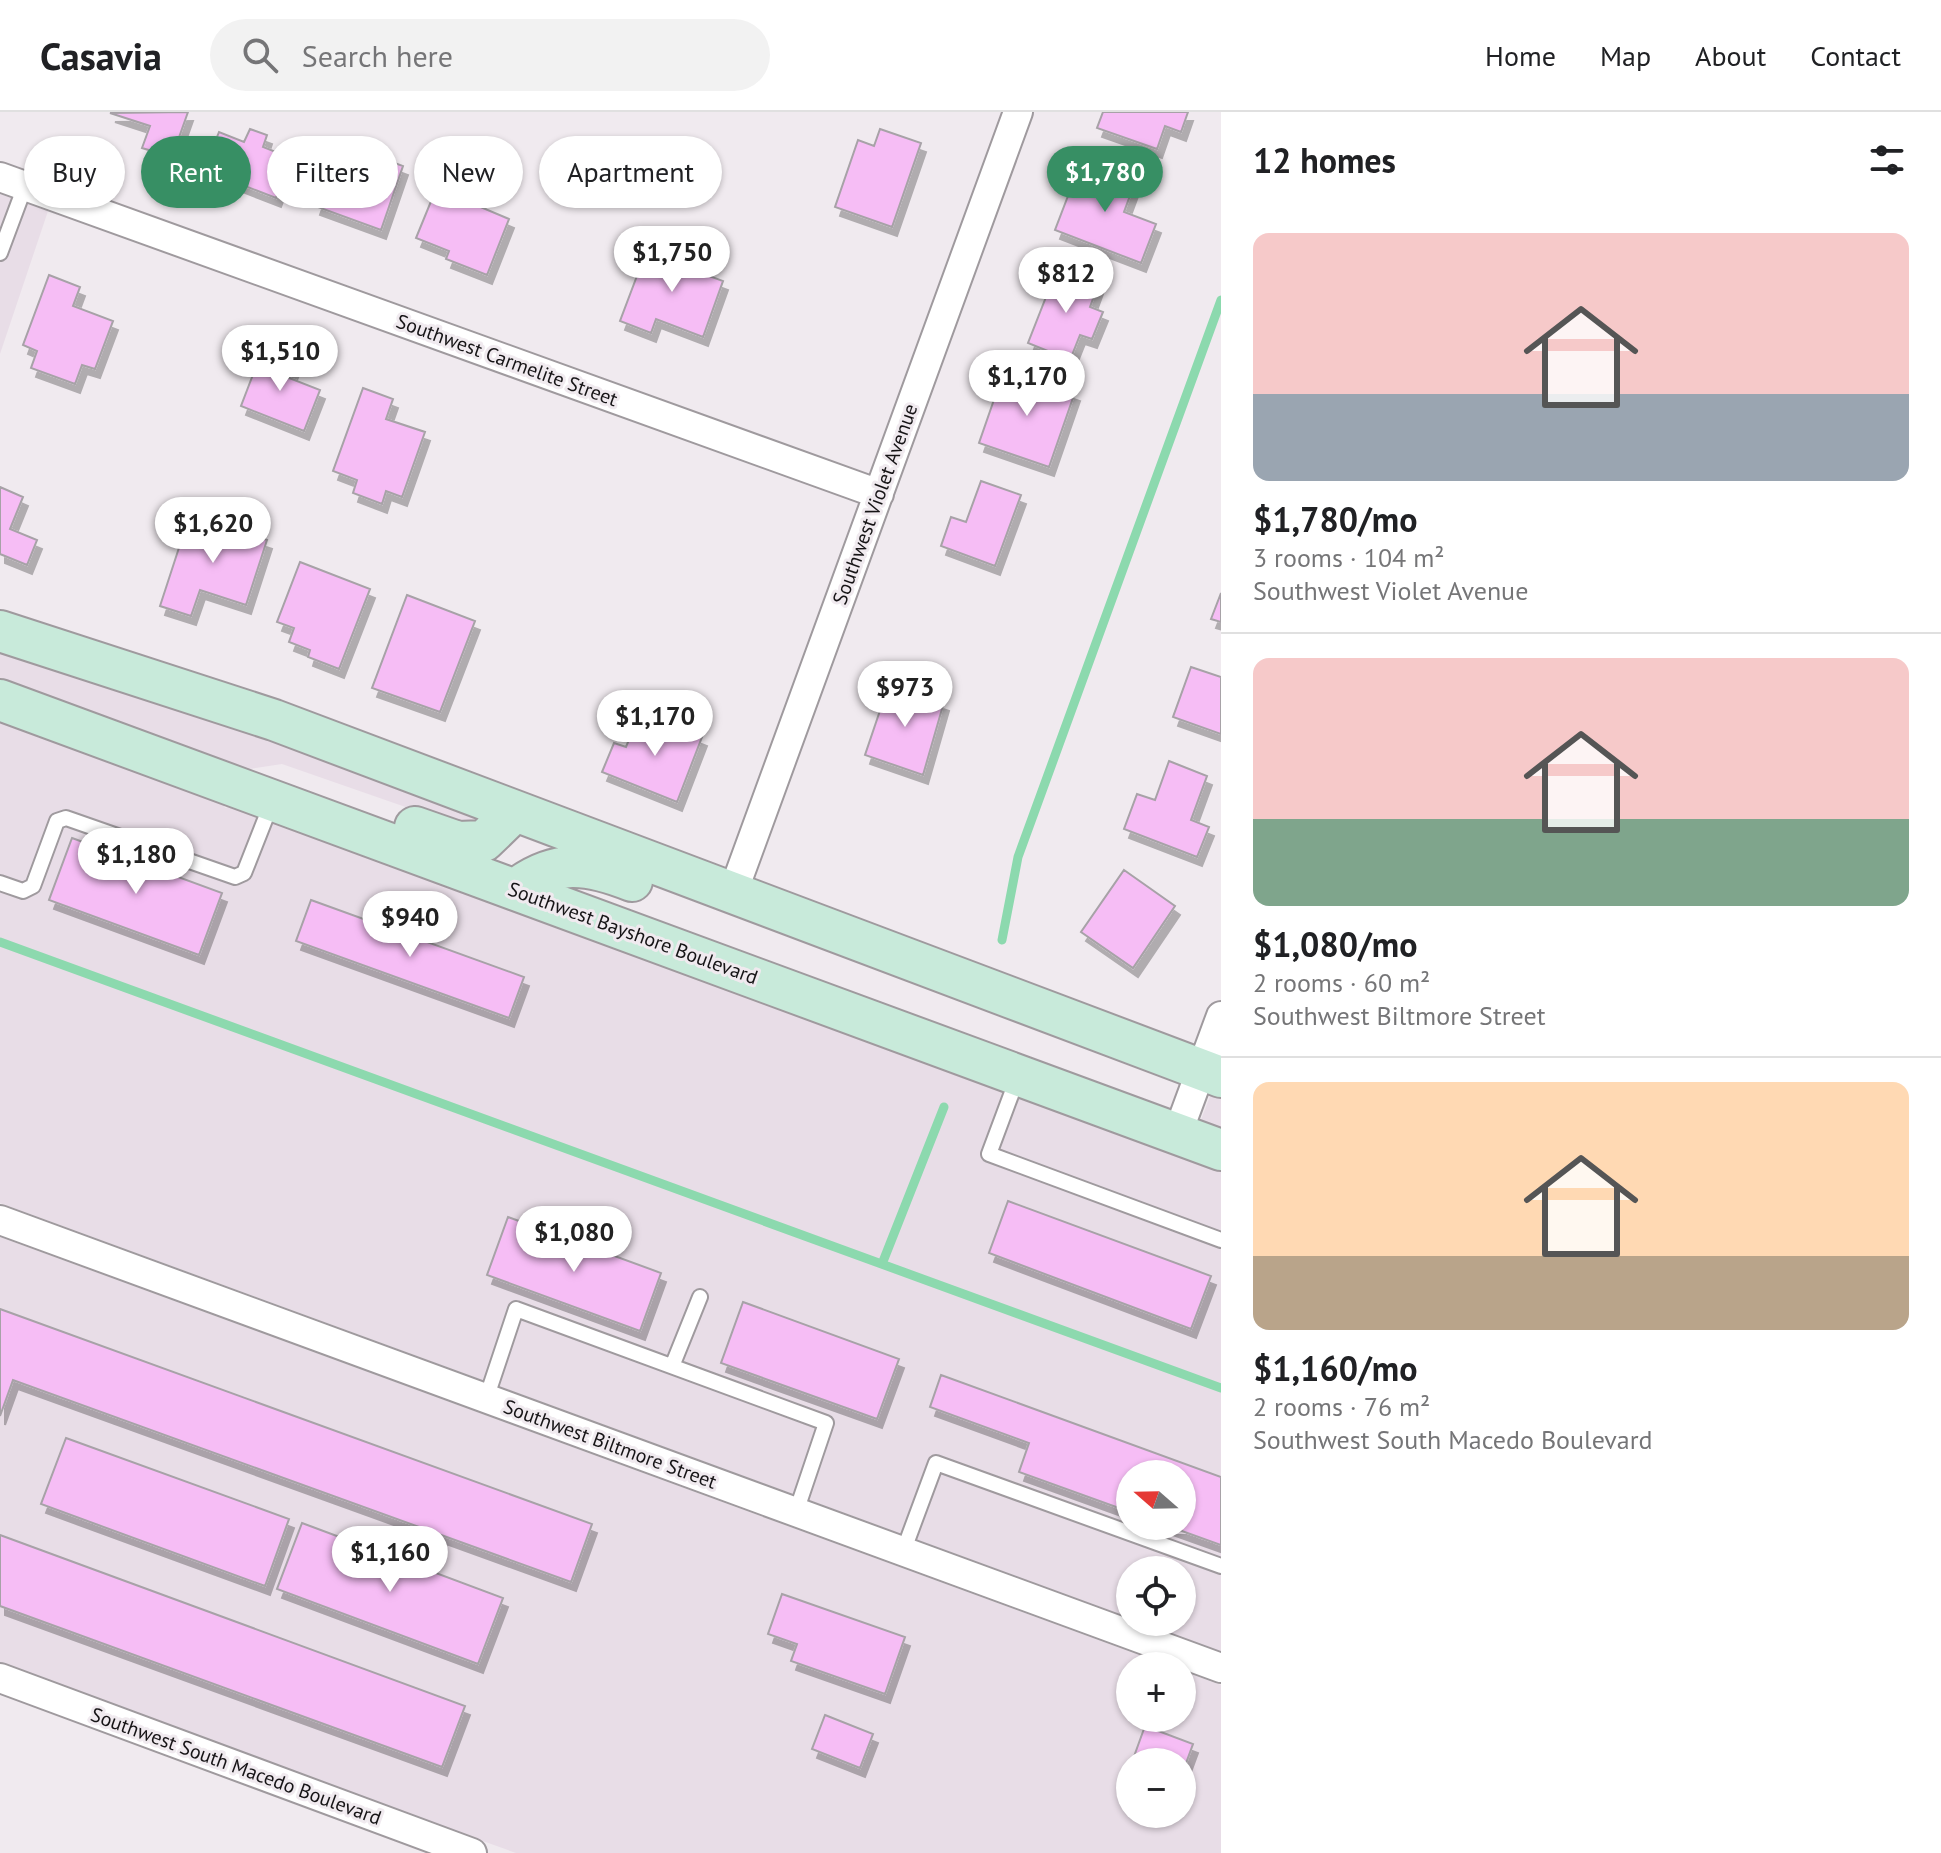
<!DOCTYPE html>
<meta charset="utf-8">
<style>
:root{--surface:#fff;--page:#f2f2f2;--text:#202124;--muted:#757577;--line:#e0e0e0;--accent:#378f64}
body{margin:0;font-family:"PT Sans",sans-serif;background:var(--page);color:var(--text);height:100vh;display:flex;flex-direction:column;font-size:30px;white-space:nowrap}
*{box-sizing:border-box;margin:0}
p{font-size:26px;color:var(--muted)}
.icon{flex:none;width:44px;height:44px;fill:none;stroke:currentColor;stroke-width:2;stroke-linecap:round;stroke-linejoin:round}
.map{position:relative;flex:1;overflow:hidden}
.drawer{display:flex;flex-direction:column;background:var(--surface);width:720px}
.drawer>*{flex:none}
.top-card{position:absolute;left:24px;top:24px;width:760px;height:72px;display:flex;gap:16px}
.needle{width:52px;rotate:290deg}
.tools{position:absolute;left:1116px;top:1348px;display:grid;gap:16px}
.tools a{display:grid;place-items:center;width:80px;height:80px;border-radius:50%;background:var(--surface);box-shadow:0 2px 6px #0004;font-size:40px}
.price{position:absolute;translate:-50% -68px;padding:0 18px;border-radius:28px;background:#fff;color:#222;font-size:26px;line-height:52px;filter:drop-shadow(0 2px 4px #0008)}
.price::after{content:'';position:absolute;left:50%;top:48px;width:24px;height:18px;margin-left:-12px;background:inherit;clip-path:polygon(0 0,100% 0,50% 100%)}
.price.active{background:var(--accent);color:#fff}
ul{padding:0;list-style:none}
li{display:grid;align-content:center;gap:16px;height:424px;padding:0 32px}
li+li{border-top:2px solid var(--line)}
li span{display:grid;place-items:center;height:248px;border-radius:16px;color:#555}
li>.icon{margin-inline-start:auto}
span .icon{width:144px;height:144px;fill:#fffc;stroke-width:1}
li b{font-size:34px}
h2{display:flex;justify-content:space-between;align-items:center;height:96px;padding:0 32px;font-size:34px}
.pill{padding:0 28px;border-radius:36px;background:var(--surface);box-shadow:0 2px 6px #0004;font-size:28px;line-height:72px}
.pill.active{background:var(--accent);color:#fff}
header{display:flex;align-items:center;gap:48px;box-sizing:border-box;height:112px;padding:0 40px;background:var(--surface);border-bottom:2px solid var(--line)}
header strong{font-size:38px}
nav{display:flex;gap:44px;margin-inline-start:auto;font-size:28px}
.search{width:560px;height:72px;background:var(--page);display:flex;align-items:center;gap:20px;box-sizing:border-box;padding:0 28px;border-radius:44px;color:var(--muted);font-size:30px}
main{display:flex;flex:1;min-height:0}
.map>svg:first-child{display:block}
.built{fill:#e8dde7;fill-rule:evenodd}
.lines{fill:none;stroke-linecap:round;stroke-linejoin:round}
.stream{stroke:#8cd9ae;stroke-width:9}
.building{fill:#f6bdf5;stroke:#a7a2a7;stroke-width:2;filter:url(#shadow)}
.lane-casing{stroke:#9f9a9e;stroke-width:18}
.street-casing{stroke:#9f9a9e;stroke-width:32}
.secondary-casing{stroke:#9f9a9e;stroke-width:44}
.lane{stroke:#fff;stroke-width:14}
.street{stroke:#fff;stroke-width:28}
.secondary{stroke:#c8eada;stroke-width:40}
.labels{text-anchor:middle;dominant-baseline:central;stroke-width:6;stroke-linejoin:round;paint-order:stroke}
.street-label{font-size:20px;fill:#161416;stroke:#f0eaef}
</style>
<header>
<strong>Casavia</strong>
<div class="search"><svg class="icon" aria-label="search" viewBox="0 0 24 24"><circle cx="10" cy="10" r="6"/><path d="M15 15l6 6"/></svg>Search here</div>
<nav><a>Home</a><a>Map</a><a>About</a><a>Contact</a></nav>
</header>
<main>
<div class="map">
<svg width="1221" height="1741" viewBox="0 0 1221 1741">
<defs>
<filter id="shadow"><feDropShadow dx="5" dy="9" stdDeviation="0" flood-color="#0004"/></filter>
</defs>
<rect width="100%" height="100%" fill="#f0eaef"/>
<path class="built" d="M0 82 48 99 0 242Z
M0 536 224 609 483 706 476 713 460 714 282 652 236 659 0 571Z
M0 605 222 688 225 696 236 693 506 790 514 799 520 795 1221 1055V1540L1140 1510H1182V1458H1130V1506L0 1091ZM1130 1362H1182V1414H1130Z
M1212 979 1221 982V1021L1199 1013Z
M0 1125 1169 1554H1130V1606H1182V1559L1221 1573V1741H516L0 1556ZM1130 1650H1182V1702H1130Z"/>
<g class="lines">
<path class="stream" d="M1002 828 1018 745 1221 188
M0 830 1221 1276
M882 1152 944 995"/>
</g>
<path class="building" d="M188 0 172 45 142 36 150 14 110 1Z
M1103 0H1188L1181 20 1165 14 1157 37 1097 16Z
M250 17 267 23 263 35 291 46 276 86 204 58 219 20 244 30Z
M880 17 921 31 892 115 835 95 858 28 874 34Z
M338 30 403 54 381 118 315 94Z
M1081 50 1135 70 1124 100 1156 112 1141 151 1055 118Z
M457 71 483 81 478 94 509 107 487 163 446 147 449 139 416 126 436 77 452 84Z
M679 138 706 148 701 161 723 169 703 225 656 207 651 221 620 209 646 140 674 150Z
M1057 157 1098 173 1090 195 1103 200 1092 227 1080 223 1070 248 1028 231Z
M49 163 80 175 73 194 113 209 95 257 82 253 75 272 31 256 37 239 23 233Z
M262 239 295 252 289 266 320 278 304 319 241 294Z
M1005 256 1075 280 1049 355 979 331Z
M363 276 393 287 386 307 425 320 402 385 386 379 382 392 353 381 357 368 333 359Z
M981 369 1021 383 995 454 941 434 951 405 966 410Z
M0 375 23 385 10 417 37 428 27 453 0 442Z
M190 402 267 428 246 493 200 478 191 504 160 494Z
M300 450 370 477 339 557 308 545 310 538 289 530 294 516 277 510Z
M1221 481V510L1211 507Z
M407 483 475 509 440 600 372 576Z
M1191 555 1221 565V622L1173 605Z
M889 572 944 590 923 663 865 643Z
M640 601 702 625 677 690 602 660 614 631 626 635Z
M1169 649 1207 664 1191 708 1209 715 1197 745 1124 717 1137 682 1155 688Z
M72 726 222 781 199 843 49 788Z
M1124 758 1175 794 1133 856 1081 820Z
M311 788 524 865 509 906 296 829Z
M1008 1089 1211 1164 1191 1217 989 1141Z
M508 1105 661 1161 640 1219 487 1163Z
M743 1190 899 1247 877 1307 721 1251Z
M0 1197 592 1412 571 1470 13 1268 0 1304Z
M941 1263 1221 1365V1433L1168 1414H1182V1362H1130V1400L1019 1360 1029 1331 930 1295Z
M66 1326 289 1407 265 1474 41 1392Z
M302 1411 503 1486 478 1552 277 1477Z
M0 1423 465 1594 442 1655 0 1494Z
M782 1482 905 1525 885 1582 791 1549 797 1532 768 1522Z
M825 1603 873 1622 860 1656 812 1637Z
M1145 1614 1193 1632 1182 1662V1650H1132Z"/>
<g class="lines">
<g class="lane-casing">
<path id="lane" d="M0 141 25 74
M0 771 23 779 33 774 57 709 66 706 235 765 244 761 272 690
M1017 967 989 1042 1221 1128
M673 1252 700 1185
M486 1287 516 1197 826 1311 796 1400
M903 1440 936 1351 1221 1454"/>
</g>
<g class="street-casing">
<path id="street" d="M0 65 879 382
M732 783 1018 0
M1177 1023 1221 904
M0 1108 1221 1556
M0 1566 472 1741"/>
</g>
<g class="secondary-casing">
<path id="secondary" d="M0 519 274 608 1221 965
M0 588 1221 1038
M415 715 458 730 484 729 515 699
M516 777C555 747 587 751 632 769"/>
</g>
<use href="#lane" class="lane"/>
<use href="#street" class="street"/>
<use href="#secondary" class="secondary"/>
</g>
<g class="labels">
<g class="street-label">
<text transform="translate(507 248) rotate(20)">Southwest Carmelite Street</text>
<text transform="translate(875 392) rotate(-70)">Southwest Violet Avenue</text>
<text transform="translate(633 821) rotate(20)">Southwest Bayshore Boulevard</text>
<text transform="translate(610 1332) rotate(20)">Southwest Biltmore Street</text>
<text transform="translate(236 1654) rotate(20)">Southwest South Macedo Boulevard</text>
</g>
</g>
</svg>
<div class="tools">
<a><svg class="needle" viewBox="-14 -14 28 28"><path d="M0-13l5 13h-10z" fill="#e53935"/><path d="M0 13l5-13h-10z" fill="#757577"/></svg></a>
<a><svg class="icon" aria-label="locate" viewBox="0 0 24 24"><circle cx="12" cy="12" r="6"/><path d="M12 2v4M12 18v4M2 12h4M18 12h4"/></svg></a>
<a>+</a>
<a>−</a>
</div>
<b class="price active" style="left:1105px;top:102px">$1,780</b>
<b class="price" style="left:672px;top:182px">$1,750</b>
<b class="price" style="left:1066px;top:203px">$812</b>
<b class="price" style="left:280px;top:281px">$1,510</b>
<b class="price" style="left:1027px;top:306px">$1,170</b>
<b class="price" style="left:213px;top:453px">$1,620</b>
<b class="price" style="left:905px;top:617px">$973</b>
<b class="price" style="left:655px;top:646px">$1,170</b>
<b class="price" style="left:136px;top:784px">$1,180</b>
<b class="price" style="left:410px;top:847px">$940</b>
<b class="price" style="left:574px;top:1162px">$1,080</b>
<b class="price" style="left:390px;top:1482px">$1,160</b>
<div class="top-card">
<a class="pill">Buy</a>
<a class="pill active">Rent</a>
<a class="pill">Filters</a>
<a class="pill">New</a>
<a class="pill">Apartment</a>
</div>
</div>
<section class="drawer">
<h2>12 homes<svg class="icon" aria-label="filters" viewBox="0 0 24 24"><path d="M4 7h16M4 17h16"/><circle cx="9" cy="7" r="2"/><circle cx="15" cy="17" r="2"/></svg></h2>
<ul>
<li><span style="background:linear-gradient(#f6c9c9 65%,#9aa5b1 0)"><svg class="icon" aria-label="home" viewBox="0 0 24 24"><path d="M3 11l9-7 9 7M6 9v11h12V9"/></svg></span><div><b>$1,780/mo</b><p>3 rooms · 104 m²</p><p>Southwest Violet Avenue</p></div></li>
<li><span style="background:linear-gradient(#f6c9c9 65%,#7fa58c 0)"><svg class="icon" aria-label="home" viewBox="0 0 24 24"><path d="M3 11l9-7 9 7M6 9v11h12V9"/></svg></span><div><b>$1,080/mo</b><p>2 rooms · 60 m²</p><p>Southwest Biltmore Street</p></div></li>
<li><span style="background:linear-gradient(#ffd9b3 70%,#b9a48a 0)"><svg class="icon" aria-label="home" viewBox="0 0 24 24"><path d="M3 11l9-7 9 7M6 9v11h12V9"/></svg></span><div><b>$1,160/mo</b><p>2 rooms · 76 m²</p><p>Southwest South Macedo Boulevard</p></div></li>
</ul>
</section>
</main>
